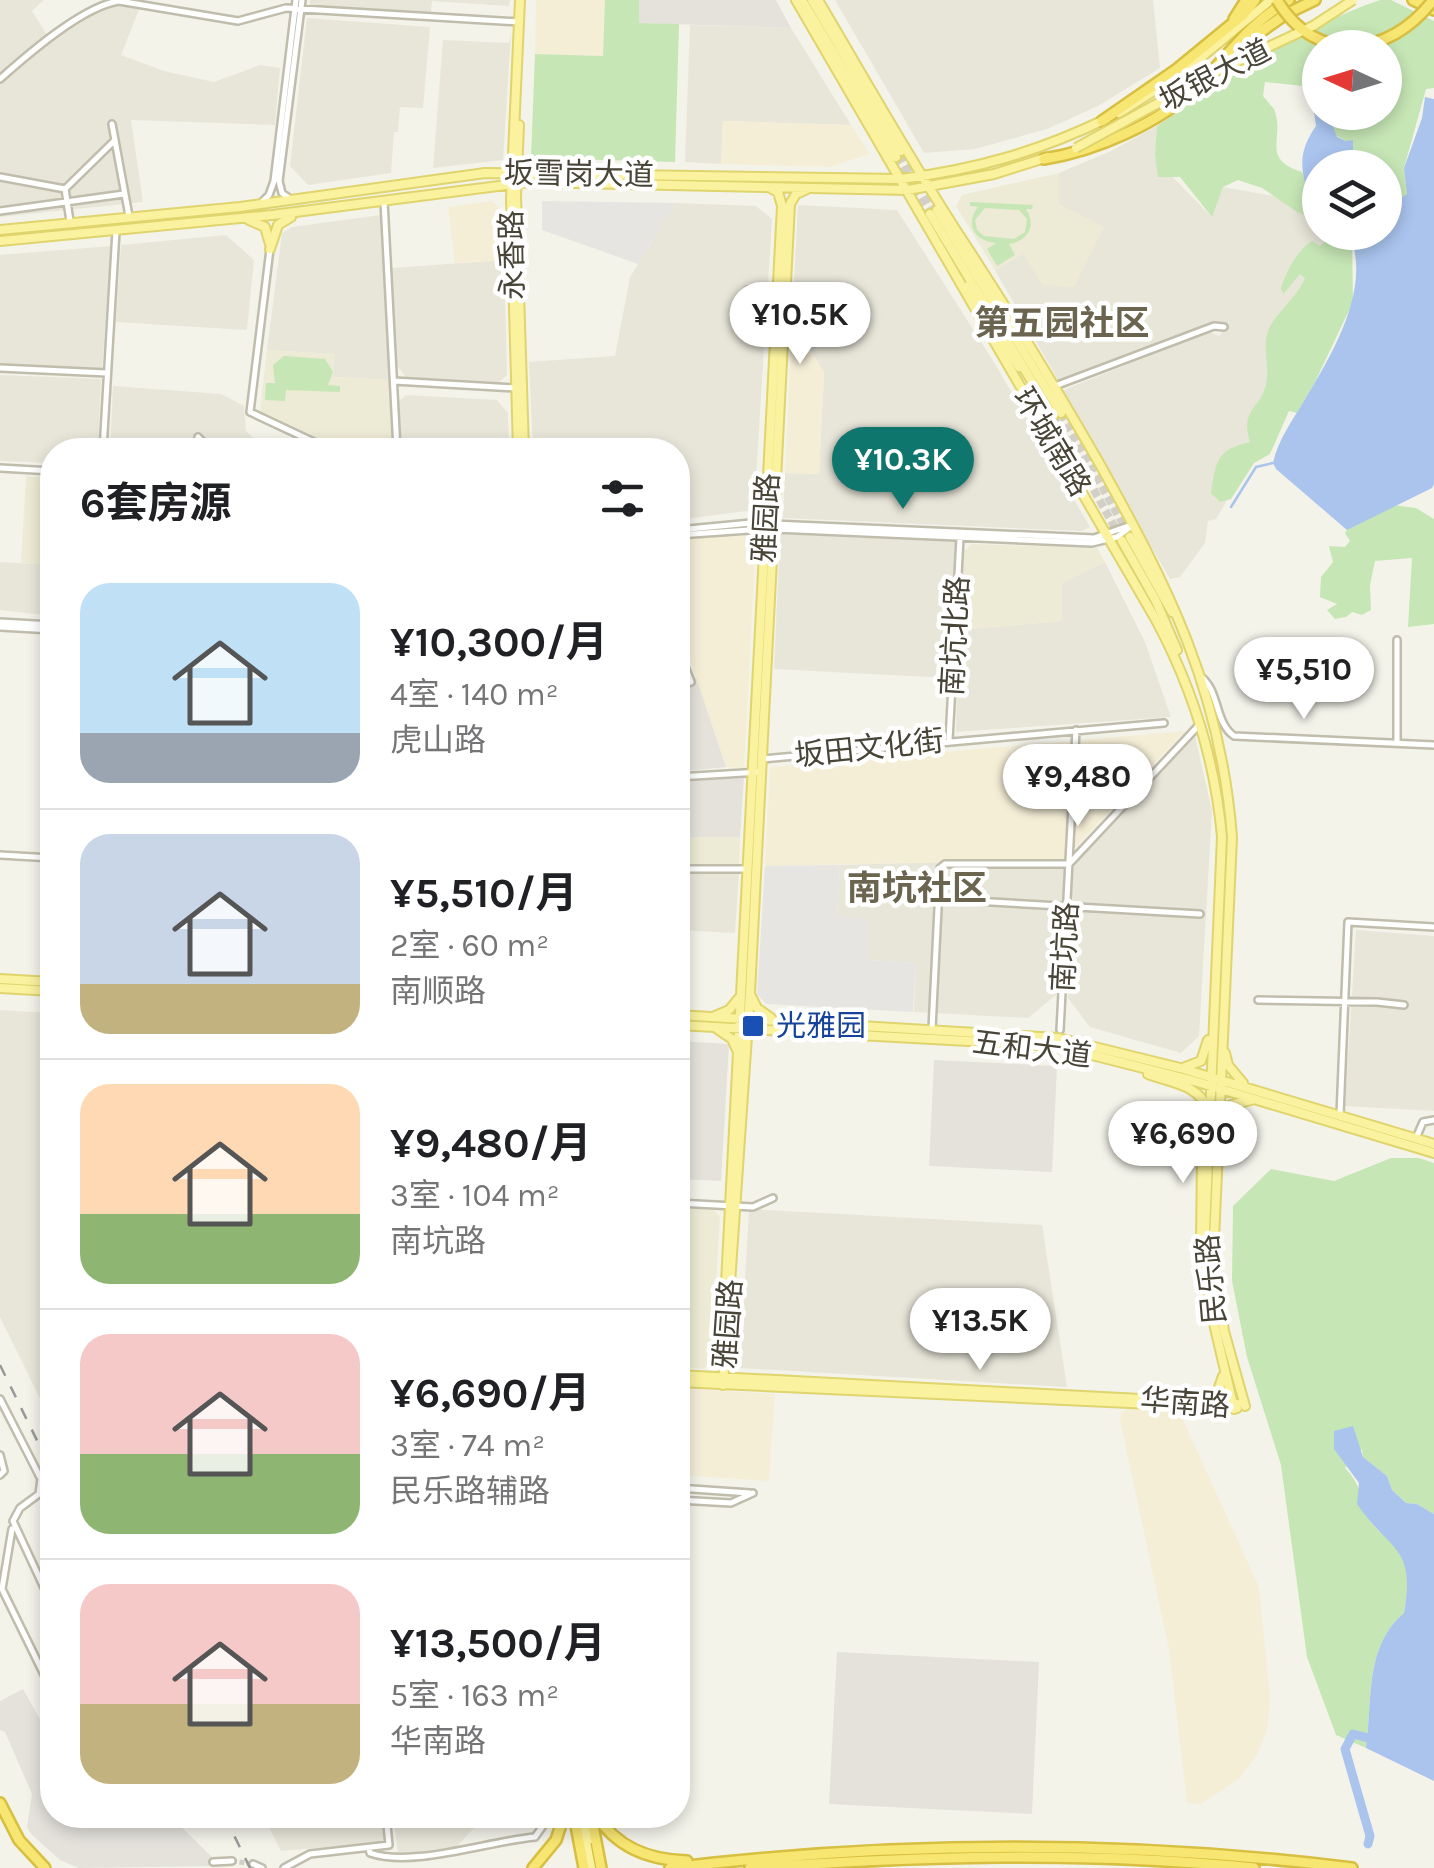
<!DOCTYPE html>
<html lang="zh">
<meta charset="utf-8">
<style>
:root{--surface:#fff;--page:#f2f2f2;--text:#202124;--muted:#757577;--line:#e0e0e0;--accent:#0f766e}
body{margin:0;font-family:Karla,"Noto Sans SC",sans-serif;background:var(--page);color:var(--text);height:100vh;display:flex;flex-direction:column;font-size:38px;white-space:nowrap}
*{box-sizing:border-box;margin:0}
p{font-size:32px;color:var(--muted)}
.icon{flex:none;width:55px;height:55px;fill:none;stroke:currentColor;stroke-width:2;stroke-linecap:round;stroke-linejoin:round}
.map{position:relative;flex:1;overflow:hidden}
.side{position:absolute;left:40px;top:438px;width:650px;height:1390px;display:flex;flex-direction:column;background:var(--surface);border-radius:40px;box-shadow:0 5px 15px #0003}
.side>*{flex:none}
.needle{width:65px;rotate:274deg}
.tools{position:absolute;left:1302px;top:30px;display:grid;gap:20px}
.tools a{display:grid;place-items:center;width:100px;height:100px;border-radius:50%;background:var(--surface);box-shadow:0 5px 15px #0003;font-size:50px}
.price{position:absolute;translate:-50% -85px;padding:0 22px;border-radius:35px;background:#fff;color:#222;font-size:32px;line-height:65px;filter:drop-shadow(0 2px 5px #0008)}
.price::after{content:'';position:absolute;left:50%;top:60px;width:30px;height:22px;margin-left:-15px;background:inherit;clip-path:polygon(0 0,100% 0,50% 100%)}
.price.on{background:var(--accent);color:#fff}
ul{padding:0;list-style:none}
li{display:flex;align-items:center;gap:30px;height:250px;padding:0 40px}
li+li{border-top:2px solid var(--line)}
li span{display:grid;place-items:center;flex:none;width:280px;height:200px;border-radius:30px;color:#555}
li>.icon{margin-inline-start:auto}
span .icon{width:120px;height:120px;fill:#fffc;stroke-width:1}
li b{font-size:42px}
h2{display:flex;justify-content:space-between;align-items:center;height:120px;padding:0 40px;font-size:42px}
.map>svg:first-child{display:block}
.residential{fill:#e8e6d9}
.commercial{fill:#f5eed7}
.industrial{fill:#e4e2db}
.education{fill:#edebd5}
.green{fill:#c6e6b5;fill-rule:evenodd}
.parking{fill:#e6e5e1}
.water{fill:#aac4ee}
.lines{fill:none;stroke-linecap:round;stroke-linejoin:round}
.stream{stroke:#aac4ee;stroke-width:2.5}
.river{stroke:#aac4ee;stroke-width:9}
.minor-tunnel{stroke:#d2d0c6;stroke-width:5;stroke-dasharray:5 2.5;stroke-linecap:butt}
.major-tunnel{stroke:#d2d0c6;stroke-width:8;stroke-dasharray:8 4;stroke-linecap:butt}
.minor-casing{stroke:#c0bdad;stroke-width:10}
.major-casing{stroke:#dfd46d;stroke-width:12}
.highway-casing{stroke:#d7bf41;stroke-width:14}
.minor{stroke:#fff;stroke-width:5}
.major{stroke:#faf29e;stroke-width:8}
.highway{stroke:#f8e672;stroke-width:9}
.rail{stroke:#989898;stroke-width:2.5;stroke-dasharray:12 12;stroke-linecap:butt}
.major-bridge-casing{stroke:#dfd46d;stroke-width:12;stroke-linecap:butt}
.highway-bridge-casing{stroke:#d7bf41;stroke-width:14;stroke-linecap:butt}
.major-bridge{stroke:#faf29e;stroke-width:8}
.highway-bridge{stroke:#f8e672;stroke-width:9}
.transit-dot{fill:#1a4fb4;stroke:#fff;stroke-width:4}
.labels{text-anchor:middle;dominant-baseline:central;stroke-width:9;stroke-linejoin:round;paint-order:stroke}
.street-label{font-size:30px;fill:#484538;stroke:#fff}
.transit-label{font-size:30px;fill:#164399;stroke:#fff;text-anchor:start}
.quarter-label{font-size:35px;font-weight:bold;fill:#6b6550;stroke:#fff}
</style>
<div class="map">
<svg width="1434" height="1868" viewBox="0 0 1434 1868">
<rect width="100%" height="100%" fill="#f4f3ea"/>
<path class="residential" d="M0 0H44L32 11 49 38 100 6 121 4 140 7 121 55 164 71 214 82 260 65 280 68 275 125 131 120 143 202 0 217Z
M310 0H510L509 6 432 1 430 19 309 9Z
M835 0H1153L1160 68 1098 106 1047 129 975 149 924 153Z
M307 18 430 27 423 108 400 107 398 132H394L391 173 308 185 290 166Z
M690 25 791 28 851 125 723 121 721 164 685 162Z
M511 33 503 160 433 168 443 40 509 43Z
M1157 126 1155 159 1211 216 1223 187 1307 202 1320 223V232L1326 233 1338 252 1332 321 1216 519 1208 521 1205 543 1180 577 1170 579 1061 391 1209 332 1220 336 1226 323 1213 322 1058 380 995 270 1023 253 1059 204V173L1111 151Z
M676 203 756 206 772 219 754 510 678 520V450H533L529 362 615 356 630 277Z
M798 205 897 210 992 359 1090 527 1082 531 783 518 785 473 819 474 824 373 792 320Z
M381 215 389 380 333 377 334 354 267 350 282 233 292 227Z
M226 235 254 260 247 330 116 322 121 245Z
M111 246 102 369 0 365V255Z
M504 260 507 375 498 383 407 378 397 366 392 268Z
M0 375 101 379 98 450H52V463L0 461Z
M113 386 221 394 244 406 246 431 266 450H110Z
M406 395 497 400 508 413 509 450H401L398 402Z
M780 534 956 542 949 678 774 669Z
M0 562 52 565V616L0 610Z
M1105 562 1145 642 1171 717 956 732 958 630 1062 621 1061 583Z
M1195 736 1212 811 1199 1036 1181 1053 1090 1027 1068 998 1069 967 1057 966 1056 995 1028 1018 914 1012 916 963 868 960 837 917 840 865 937 862 938 868H1071Z
M678 872H739L735 933 678 930Z
M1356 930 1434 936V1111L1345 1106Z
M0 1010 52 1013V1423L0 1317Z
M749 1209 1042 1225 1067 1387 740 1368Z
M263 1815H380L384 1842 281 1851Z
M393 1815H480L481 1821 456 1847 398 1854Z"/>
<path class="commercial" d="M536 0H605L603 56 535 54Z
M723 121 851 125 870 154 829 167 721 164Z
M492 201 503 212 504 260 455 263 448 207Z
M792 320 824 372 819 474 785 473Z
M710 535 756 537 744 768 726 767 678 624V542Z
M1185 731 1064 860 765 866 770 767Z
M678 1388 775 1394 769 1481 678 1475Z
M1127 1409 1179 1411 1259 1587 1270 1696 1268 1727 1257 1755 1239 1779 1201 1804 1187 1803 1169 1650 1120 1420 1121 1413Z"/>
<path class="industrial" d="M639 0H776L791 28 638 23Z
M696 677 726 767 678 772V686Z
M732 776H744L740 837H678V781Z
M678 1041 729 1044 721 1181 678 1179Z
M934 1060 1057 1066 1052 1172 929 1166Z
M837 1652 1039 1662 1032 1814 829 1804Z
M23 1689 52 1741V1815H147L173 1819 212 1857 214 1866 79 1868 60 1860 31 1834 27 1827 32 1794 5 1732 0 1730V1701Z"/>
<path class="education" d="M1059 173V204L1104 227 1074 287 1043 285 1023 254 995 270 956 206 962 195Z
M267 350 334 354 333 377 389 380 392 450H344L260 411Z
M26 476 52 478V565L21 563Z
M972 544 1097 548 1105 562 1062 583V621L958 630 963 552Z
M678 837H740L739 866H678Z
M678 1207 714 1210 720 1217 711 1363 703 1369 678 1367Z"/>
<path class="green" d="M605 0H639V23L679 24 675 162 531 158 535 54 603 56Z
M1380 0H1391L1434 21V88L1426 89 1404 168 1407 194 1402 198 1385 190V168L1374 167 1372 164 1362 163 1361 156 1353 155 1346 141 1335 135 1328 113 1385 112V48H1320V76L1312 87 1265 82 1263 96C1264 97 1273 108 1274 109 1286 137 1259 159 1302 172L1306 183 1320 189V220L1297 212 1262 188 1238 180 1223 187 1212 217 1180 177H1158L1155 155 1157 126C1227 79 1300 27 1380 0Z
M970 202 1033 205 1032 209H1026C1037 226 1028 241 1009 244L1015 255 997 266 987 249 996 243C975 241 964 225 978 207L970 206ZM985 208 1019 210 1027 219 1025 232 1014 239 984 236 977 230 975 220Z
M1327 233H1349L1352 239 1353 302 1316 380 1297 413 1289 411 1270 454 1254 463 1231 499 1220 502 1211 493C1216 461 1216 450 1250 442 1240 410 1259 410 1266 385 1271 364 1259 343 1272 323 1282 307 1297 297 1305 278L1300 274 1283 294 1281 288C1287 271 1296 251 1312 241L1320 246 1327 240Z
M284 356 325 359 333 372 328 385 340 386V392L286 390 285 401 265 400 266 383H275L273 365Z
M1393 505 1416 508 1434 519V624L1408 627 1412 558 1375 561 1370 585 1371 610 1362 615 1352 612 1346 617 1335 619 1327 610 1337 604 1320 597 1321 577 1333 562 1329 546 1345 547 1350 541 1345 533 1347 530Z
M1391 1158H1419L1434 1163V1514L1417 1504 1406 1503 1392 1490 1387 1476 1363 1457 1362 1449 1345 1468C1362 1486 1359 1495 1368 1517 1372 1526 1382 1533 1389 1540 1412 1561 1409 1585 1404 1613 1364 1647 1373 1700 1366 1748L1336 1735 1307 1657 1281 1465 1247 1357 1232 1281 1233 1206 1271 1169 1334 1181Z"/>
<path class="parking" d="M542 201 676 203 638 264 542 230Z
M840 865 837 916 870 919 868 960 916 963 913 1012 766 1004 757 994 765 866Z"/>
<path class="water" d="M1319 75 1320 112 1328 113 1337 137 1346 141 1353 140V155L1362 163 1373 164 1374 167 1320 168V189L1305 183C1299 159 1303 145 1316 126L1310 83 1312 78Z
M1425 97 1434 99V484L1432 488 1347 530 1276 469 1273 463C1278 440 1292 421 1304 401 1332 354 1373 288 1349 233L1385 232V190H1394L1401 198 1407 194 1404 168 1422 118Z
M1353 1426 1363 1457 1387 1476 1392 1490 1406 1503 1417 1504 1434 1514V1781L1366 1748C1373 1700 1364 1647 1404 1613 1416 1545 1390 1552 1357 1504L1359 1483 1334 1449V1431Z"/>
<g class="lines">
<path class="stream" d="M1231 507 1256 467 1273 463"/>
<path class="river" d="M1368 1738 1353 1734 1345 1749 1370 1836 1368 1844"/>
<path class="minor-tunnel" d="M232 1861 253 1864"/>
<path class="major-tunnel" d="M903 153 937 210
M896 157 930 214
M1061 413 1130 537
M1053 416 1119 535"/>
<g class="minor-casing">
<path id="minor" d="M0 79C27 55 83 6 119 1L238 21 286 8 519 22
M112 124 129 216
M0 177 65 189 115 140
M65 189 70 221
M289 198 282 193 279 181 302 0
M384 201 397 450
M262 202 269 195 274 181 296 0
M0 211 124 194
M270 249 250 412 331 450
M748 290 772 291 778 296
M0 368 107 373
M394 381 516 388
M1055 386 1214 326 1224 327
M198 437 211 450
M103 450 116 231
M0 468 52 471
M775 529 1092 543 1117 537 1133 525
M678 530 751 523 1094 538 1131 525
M678 535 764 529
M0 622 52 625
M0 627 52 630
M678 648 691 682 678 688
M1200 676C1220 690 1214 722 1234 736L1434 745
M949 740 960 538
M1397 742V640
M761 759 1164 723
M678 777 760 772
M0 855 52 858
M678 869H747
M939 899 1200 914
M1258 1000 1377 1002 1404 1005
M932 1029 940 868 945 864H1069L1199 725
M1060 1030 1076 730
M1340 1115 1348 922 1434 927
M1416 1138 1423 1122 1434 1120
M678 1203 753 1207 773 1198
M0 1399 41 1479 39 1494 20 1508 13 1521 52 1605
M0 1455 4 1471 0 1475
M678 1488 750 1493
M678 1500 731 1503 753 1493
M12 1529 2 1589 52 1691
M369 1848 370 1853C413 1868 489 1841 535 1837L547 1820
M213 1862 232 1861
M253 1864 262 1868
M284 1868 310 1854 389 1845 386 1815"/>
</g>
<g class="major-casing">
<path id="major" d="M796 0 1156 620C1193 689 1215 759 1222 837L1204 1254 1211 1311 1234 1409
M802 0 896 157
M812 0 901 151
M818 0C866 81 912 163 963 241 1010 313 1055 386 1098 461 1168 586 1221 691 1232 837L1213 1262 1224 1331 1245 1406
M1119 113 1182 73 1271 0
M519 125 516 197 524 450
M937 210 1061 413
M930 214 1053 416
M249 220 265 227 270 244
M0 230 240 207 485 173 901 179C978 169 1037 152 1106 119
M0 241 272 215 529 182 908 190 994 174 1048 157
M270 249 278 225 291 217
M968 286 1019 367
M518 450 511 198 520 0
M1130 537 1172 612
M1122 541 1156 601 1177 650
M0 979 52 982
M0 988 52 991
M751 996 757 1008 771 1018
M678 1015 1058 1038 1180 1068 1434 1144
M715 1016 729 1010 739 998
M678 1025 1057 1046 1194 1081 1434 1153
M716 1028 732 1039 737 1050
M1225 1053 1228 1065 1243 1083
M1185 1067 1201 1061 1208 1040
M1148 1074C1171 1083 1200 1084 1208 1111
M1222 1117 1231 1105 1251 1100
M1201 1240 1202 1158 1207 1134
M723 1341 782 206 778 192 770 188
M678 1375 1237 1404
M678 1382 1237 1408
M723 1385 750 993 790 204 796 194 807 189
M1205 1399 1218 1390 1223 1376
M581 1815 591 1868
M586 1815 591 1839"/>
</g>
<g class="highway-casing">
<path id="highway" d="M1413 0 1434 10
M1234 19 1246 0
M1235 50 1286 14 1315 0
M1102 121 1177 69 1244 14 1255 0
M1044 159C1095 151 1160 123 1198 86 1231 53 1247 25 1289 0
M0 1803 19 1840 45 1868
M574 1815 584 1868
M591 1815 601 1868
M596 1815C617 1848 649 1860 687 1861
M533 1868 556 1840 564 1815
M670 1868C896 1841 1126 1840 1352 1868
M750 1868C918 1856 1086 1851 1254 1868"/>
</g>
<use href="#minor" class="minor"/>
<use href="#major" class="major"/>
<use href="#highway" class="highway"/>
<path class="rail" d="M0 1365 52 1471
M224 1815 250 1868"/>
<g class="major-bridge-casing">
<path id="major-bridge" d="M1076 148 1217 71 1313 26 1353 0"/>
</g>
<g class="highway-bridge-casing">
<path id="highway-bridge" d="M1277 0C1316 66 1390 57 1433 0"/>
</g>
<use href="#major-bridge" class="major-bridge"/>
<use href="#highway-bridge" class="highway-bridge"/>
</g>
<rect class="transit-dot" x="741" y="1014" width="24" height="24" rx="5"/>
<g class="labels">
<g class="street-label">
<text transform="translate(1215 75) rotate(-27)">坂银大道</text>
<text transform="translate(579 174) rotate(1)">坂雪岗大道</text>
<text transform="translate(512 255) rotate(-91)">永香路</text>
<text transform="translate(1052 442) rotate(59)">环城南路</text>
<text transform="translate(766 518) rotate(-87)">雅园路</text>
<text transform="translate(955 636) rotate(-87)">南坑北路</text>
<text transform="translate(869 748) rotate(-6)">坂田文化街</text>
<text transform="translate(1065 947) rotate(-87)">南坑路</text>
<text transform="translate(1032 1049) rotate(7)">五和大道</text>
<text transform="translate(1211 1279) rotate(-95)">民乐路</text>
<text transform="translate(728 1324) rotate(-86)">雅园路</text>
<text transform="translate(1185 1403) rotate(4)">华南路</text>
</g>
<g class="transit-label">
<text x="776" y="1026">光雅园</text>
</g>
<g class="quarter-label">
<text x="1062" y="323">第五园社区</text>
<text x="917" y="888">南坑社区</text>
</g>
</g>
</svg>
<div class="tools">
<a><svg class="needle" viewBox="-14 -14 28 28"><path d="M0-13l5 13h-10z" fill="#e53935"/><path d="M0 13l5-13h-10z" fill="#757577"/></svg></a>
<a><svg class="icon" aria-label="layers" viewBox="0 0 24 24"><path d="M12 4l9 5-9 5-9-5zM3 14l9 5 9-5"/></svg></a>
</div>
<b class="price" style="left:800px;top:367px">¥10.5K</b>
<b class="price on" style="left:903px;top:512px">¥10.3K</b>
<b class="price" style="left:1304px;top:722px">¥5,510</b>
<b class="price" style="left:1078px;top:829px">¥9,480</b>
<b class="price" style="left:1183px;top:1186px">¥6,690</b>
<b class="price" style="left:980px;top:1373px">¥13.5K</b>
<section class="side">
<h2>6套房源<svg class="icon" aria-label="filters" viewBox="0 0 24 24"><path d="M4 7h16M4 17h16"/><circle cx="9" cy="7" r="2"/><circle cx="15" cy="17" r="2"/></svg></h2>
<ul>
<li><span style="background:linear-gradient(#bfe0f5 75%,#9aa5b1 0)"><svg class="icon" aria-label="home" viewBox="0 0 24 24"><path d="M3 11l9-7 9 7M6 9v11h12V9"/></svg></span><div><b>¥10,300/月</b><p>4室 · 140 m²</p><p>虎山路</p></div></li>
<li><span style="background:linear-gradient(#c9d6e8 75%,#c2b280 0)"><svg class="icon" aria-label="home" viewBox="0 0 24 24"><path d="M3 11l9-7 9 7M6 9v11h12V9"/></svg></span><div><b>¥5,510/月</b><p>2室 · 60 m²</p><p>南顺路</p></div></li>
<li><span style="background:linear-gradient(#ffd9b3 65%,#8fb573 0)"><svg class="icon" aria-label="home" viewBox="0 0 24 24"><path d="M3 11l9-7 9 7M6 9v11h12V9"/></svg></span><div><b>¥9,480/月</b><p>3室 · 104 m²</p><p>南坑路</p></div></li>
<li><span style="background:linear-gradient(#f6c9c9 60%,#8fb573 0)"><svg class="icon" aria-label="home" viewBox="0 0 24 24"><path d="M3 11l9-7 9 7M6 9v11h12V9"/></svg></span><div><b>¥6,690/月</b><p>3室 · 74 m²</p><p>民乐路辅路</p></div></li>
<li><span style="background:linear-gradient(#f6c9c9 60%,#c2b280 0)"><svg class="icon" aria-label="home" viewBox="0 0 24 24"><path d="M3 11l9-7 9 7M6 9v11h12V9"/></svg></span><div><b>¥13,500/月</b><p>5室 · 163 m²</p><p>华南路</p></div></li>
</ul>
</section>
</div>
